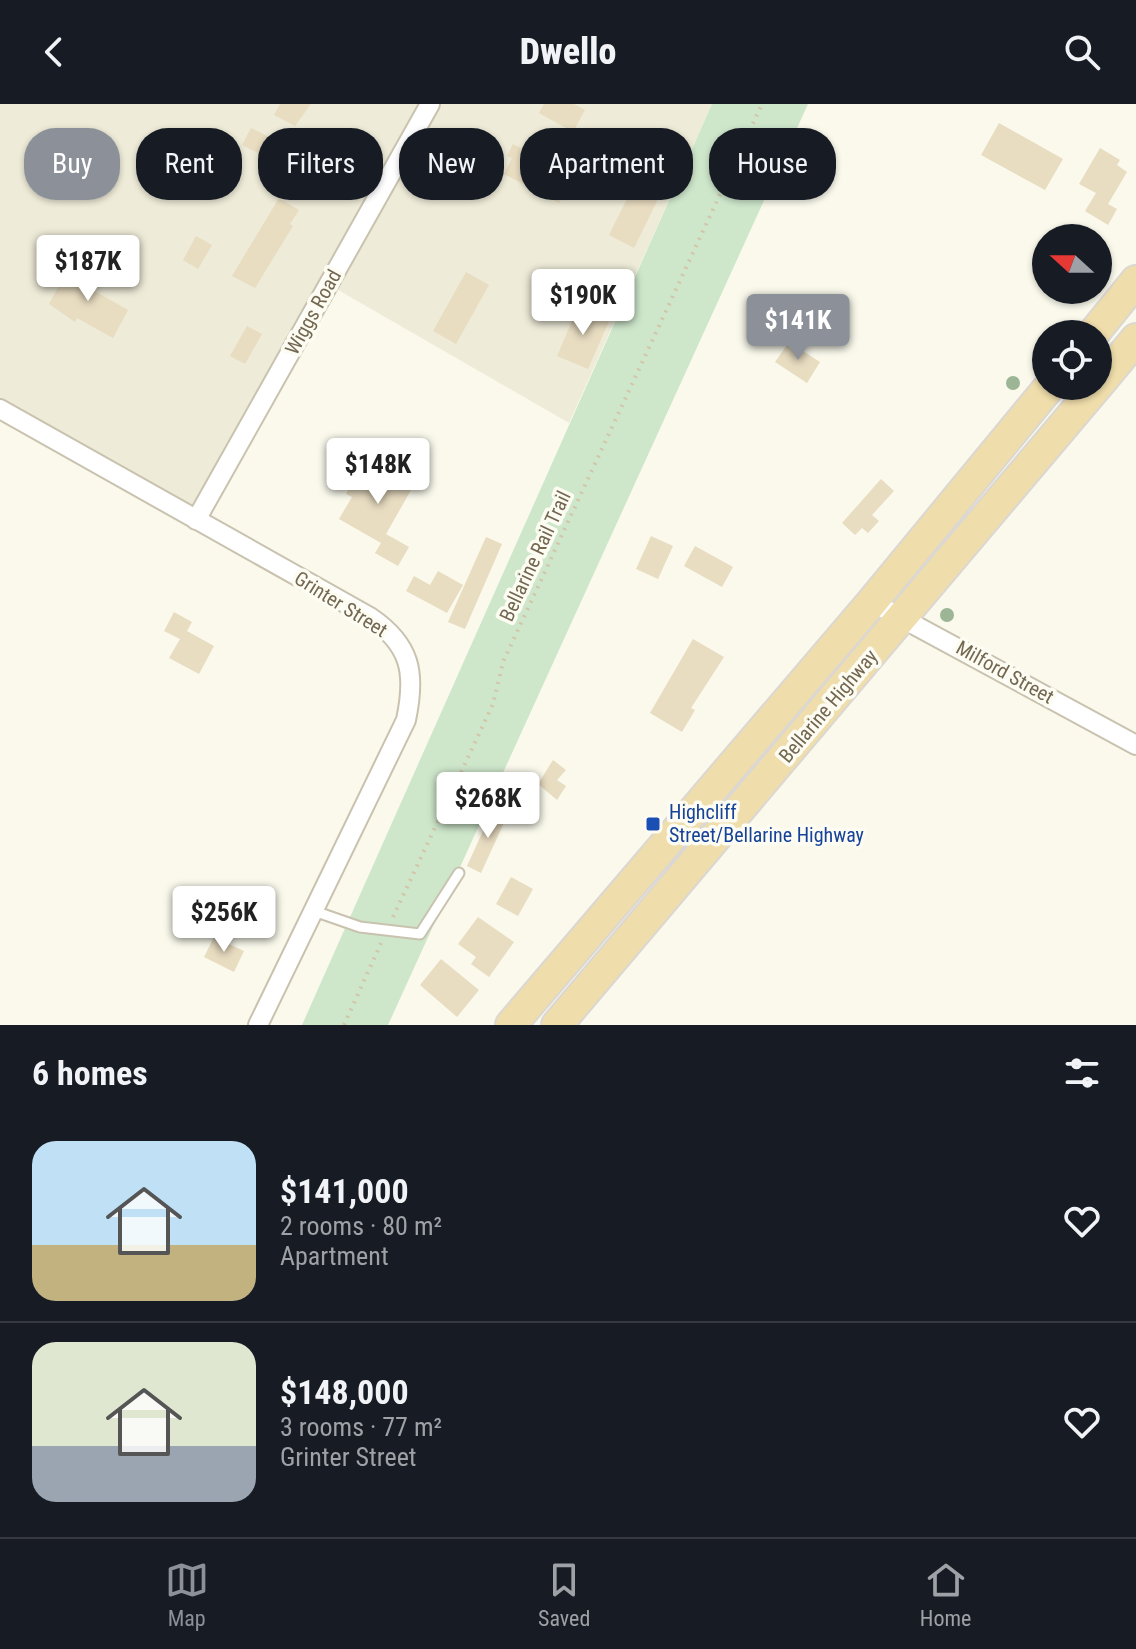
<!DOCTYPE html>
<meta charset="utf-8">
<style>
:root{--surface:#171b24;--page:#242831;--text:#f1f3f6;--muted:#9ea1a6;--line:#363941;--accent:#8c9099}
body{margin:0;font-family:"Roboto Condensed",sans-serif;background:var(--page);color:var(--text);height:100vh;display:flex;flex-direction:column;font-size:30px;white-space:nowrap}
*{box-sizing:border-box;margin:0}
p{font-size:26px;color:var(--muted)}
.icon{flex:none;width:44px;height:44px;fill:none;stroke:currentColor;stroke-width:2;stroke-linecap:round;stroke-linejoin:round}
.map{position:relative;height:921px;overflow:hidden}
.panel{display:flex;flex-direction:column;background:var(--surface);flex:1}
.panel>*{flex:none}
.top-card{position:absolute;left:24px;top:24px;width:1088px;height:72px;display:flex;gap:16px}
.needle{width:52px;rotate:291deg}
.tools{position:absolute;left:1032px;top:120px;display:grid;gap:16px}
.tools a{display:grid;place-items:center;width:80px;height:80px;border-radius:50%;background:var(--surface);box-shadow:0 2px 6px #0004;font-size:40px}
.price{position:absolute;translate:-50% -68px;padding:0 18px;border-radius:8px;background:#fff;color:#222;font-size:26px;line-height:52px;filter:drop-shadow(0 2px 4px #0008)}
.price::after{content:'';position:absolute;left:50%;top:48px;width:24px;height:18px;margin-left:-12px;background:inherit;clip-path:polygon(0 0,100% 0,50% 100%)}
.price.current{background:var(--accent);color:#fff}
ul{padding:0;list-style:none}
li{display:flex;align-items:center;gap:24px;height:200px;padding:0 32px}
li+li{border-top:2px solid var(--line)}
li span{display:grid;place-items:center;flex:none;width:224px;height:160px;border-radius:24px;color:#555}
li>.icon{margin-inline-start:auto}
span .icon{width:96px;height:96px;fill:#fffc;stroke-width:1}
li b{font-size:34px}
h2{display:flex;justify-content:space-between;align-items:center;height:96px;padding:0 32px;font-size:34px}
.tag{padding:0 28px;border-radius:32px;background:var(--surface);box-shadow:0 2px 6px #0004;font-size:28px;line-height:72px}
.tag.current{background:var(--accent);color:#fff}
header{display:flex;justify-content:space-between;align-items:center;height:104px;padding:0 32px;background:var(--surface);font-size:36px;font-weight:800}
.tabs{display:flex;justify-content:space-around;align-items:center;height:112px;border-top:2px solid var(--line);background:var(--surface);font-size:22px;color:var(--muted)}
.tabs a{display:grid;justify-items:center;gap:4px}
.tabs .current{color:var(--accent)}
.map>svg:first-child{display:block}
.residential{fill:#eeebd8}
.green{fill:#cee7cb}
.building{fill:#e8dcc1}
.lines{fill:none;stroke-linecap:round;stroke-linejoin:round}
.service-casing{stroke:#c9c2af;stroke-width:13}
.minor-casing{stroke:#c9c2af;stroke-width:22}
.trunk-casing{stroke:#dbd7d2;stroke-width:34}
.path{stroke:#d2c5a9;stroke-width:4;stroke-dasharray:2 6;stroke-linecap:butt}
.service{stroke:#fff;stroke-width:9}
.minor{stroke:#fff;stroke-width:18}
.trunk{stroke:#efddab;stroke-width:30}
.tree{fill:#9bb595}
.transit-dot{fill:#1a4fb4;stroke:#fdfcf2;stroke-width:3}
.labels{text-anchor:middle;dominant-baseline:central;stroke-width:7;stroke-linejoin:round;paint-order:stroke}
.street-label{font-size:20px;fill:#736751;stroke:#fdfcf2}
.transit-label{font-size:20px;fill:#164399;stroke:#fdfcf2;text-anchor:start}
</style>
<header><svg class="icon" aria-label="back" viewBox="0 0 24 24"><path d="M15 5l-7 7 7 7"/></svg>Dwello<svg class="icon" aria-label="search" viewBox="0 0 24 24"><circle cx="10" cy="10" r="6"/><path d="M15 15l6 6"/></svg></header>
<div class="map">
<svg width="1136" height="921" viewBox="0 0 1136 921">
<rect width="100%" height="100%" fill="#faf9ec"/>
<path class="residential" d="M0 0H712L569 319 326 179 196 416 0 305Z"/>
<path class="green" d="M712 0H808L388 921H302Z"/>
<path class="building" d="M280 0H311L295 22 274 11Z
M544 0H574L585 6 573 28 539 9Z
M999 19 1063 55 1045 86 981 51Z
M251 24 271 34 262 51 242 41Z
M513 40 581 76 574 90 566 86 559 99 504 70 512 54 507 52Z
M1100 44 1120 56 1117 61 1127 68 1108 100 1117 105 1108 121 1085 107 1096 89 1079 80Z
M634 81 659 93 634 144 609 131Z
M279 94 299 106 290 120 293 122 255 184 232 172Z
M196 132 212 141 198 165 183 156Z
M79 161 98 172 91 185 128 206 113 234 77 214 75 218 49 200 65 170 72 174Z
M466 168 489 181 456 240 433 227Z
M579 201 610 215 588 265 557 252Z
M247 222 262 230 245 260 230 252Z
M789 238 820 258 807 279 775 258Z
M366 352 415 379 386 430 409 443 398 462 375 449 381 439 339 415 352 393 346 390Z
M881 375 894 387 872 411 879 417 868 429 862 424 855 431 842 419Z
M651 432 673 442 658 475 636 465Z
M486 433 502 440 465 525 448 518Z
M695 442 733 463 722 483 684 462Z
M438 467 463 481 447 509 406 487 414 472 430 481Z
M174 508 192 518 187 527 214 542 199 570 169 554 180 535 164 527Z
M693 535 724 553 691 604 695 606 682 628 650 609Z
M553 656 566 666 557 676 566 682 557 696 538 680Z
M494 703 508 710 481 769 467 762Z
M511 773 533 785 518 812 496 800Z
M478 813 514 838 489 873 471 860 476 853 458 840Z
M214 833 244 847 234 868 204 853Z
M441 855 479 886 457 913 420 881Z"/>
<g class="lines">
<g class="service-casing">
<path id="service" d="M311 806 360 823 420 830 459 769"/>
</g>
<g class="minor-casing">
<path id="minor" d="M0 305 370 513C411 541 416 569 406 616L258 921
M196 416 430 0
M872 498 1136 641"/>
</g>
<g class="trunk-casing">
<path id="trunk" d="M1093 230 1136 177
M1098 281 1136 235
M511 921 872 498 1050 282
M557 921 1097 282"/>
</g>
<path class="path" d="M393 813 493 600 503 558 762 0
M344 921 381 839"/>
<use href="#service" class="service"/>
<use href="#minor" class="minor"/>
<use href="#trunk" class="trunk"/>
</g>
<g class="tree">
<circle cx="1013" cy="279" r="7"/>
<circle cx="947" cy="511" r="7"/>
</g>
<rect class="transit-dot" x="645" y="712" width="16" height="16" rx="4"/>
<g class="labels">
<g class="street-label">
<text transform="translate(313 208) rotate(-61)">Wiggs Road</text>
<text transform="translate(535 452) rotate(-65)">Bellarine Rail Trail</text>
<text transform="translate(341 500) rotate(32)">Grinter Street</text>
<text transform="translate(1005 568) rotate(29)">Milford Street</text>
<text transform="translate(828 602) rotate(-50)">Bellarine Highway</text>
</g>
<g class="transit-label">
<text x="669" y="708">Highcliff<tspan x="669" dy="23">Street/Bellarine Highway</tspan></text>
</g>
</g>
</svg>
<div class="tools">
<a><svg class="needle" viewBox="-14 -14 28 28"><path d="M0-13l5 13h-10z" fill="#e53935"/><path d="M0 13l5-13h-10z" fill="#9ea1a6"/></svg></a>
<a><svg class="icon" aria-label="locate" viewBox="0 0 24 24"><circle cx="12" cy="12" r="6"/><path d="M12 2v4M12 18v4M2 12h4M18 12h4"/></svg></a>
</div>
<b class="price" style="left:88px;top:199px">$187K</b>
<b class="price" style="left:583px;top:233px">$190K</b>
<b class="price current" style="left:798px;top:258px">$141K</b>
<b class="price" style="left:378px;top:402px">$148K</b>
<b class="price" style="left:488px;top:736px">$268K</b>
<b class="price" style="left:224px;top:850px">$256K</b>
<div class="top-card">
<a class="tag current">Buy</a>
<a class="tag">Rent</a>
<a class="tag">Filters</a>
<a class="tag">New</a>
<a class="tag">Apartment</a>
<a class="tag">House</a>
</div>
</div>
<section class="panel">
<h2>6 homes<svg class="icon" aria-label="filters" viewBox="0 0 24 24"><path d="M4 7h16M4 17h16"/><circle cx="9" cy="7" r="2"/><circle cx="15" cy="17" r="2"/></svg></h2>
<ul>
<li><span style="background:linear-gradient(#bfe0f5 65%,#c2b280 0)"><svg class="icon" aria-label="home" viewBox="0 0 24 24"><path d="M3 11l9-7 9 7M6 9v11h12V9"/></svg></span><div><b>$141,000</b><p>2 rooms · 80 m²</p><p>Apartment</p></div><svg class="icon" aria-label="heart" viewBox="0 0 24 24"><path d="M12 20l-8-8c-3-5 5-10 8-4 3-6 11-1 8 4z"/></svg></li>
<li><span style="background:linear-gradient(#dfe7d0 65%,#9aa5b1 0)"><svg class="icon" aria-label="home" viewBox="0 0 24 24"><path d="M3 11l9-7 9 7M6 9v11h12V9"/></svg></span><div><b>$148,000</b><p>3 rooms · 77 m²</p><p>Grinter Street</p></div><svg class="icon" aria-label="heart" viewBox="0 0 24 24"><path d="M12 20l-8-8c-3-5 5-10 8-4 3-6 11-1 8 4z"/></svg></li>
</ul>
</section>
<nav class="tabs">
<a class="current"><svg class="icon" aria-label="map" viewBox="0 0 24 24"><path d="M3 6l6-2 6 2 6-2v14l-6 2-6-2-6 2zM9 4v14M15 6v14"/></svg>Map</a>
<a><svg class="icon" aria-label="saved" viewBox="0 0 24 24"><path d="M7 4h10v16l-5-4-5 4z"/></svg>Saved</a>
<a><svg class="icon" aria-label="home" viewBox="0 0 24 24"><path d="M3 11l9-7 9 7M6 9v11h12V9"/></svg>Home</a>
</nav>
